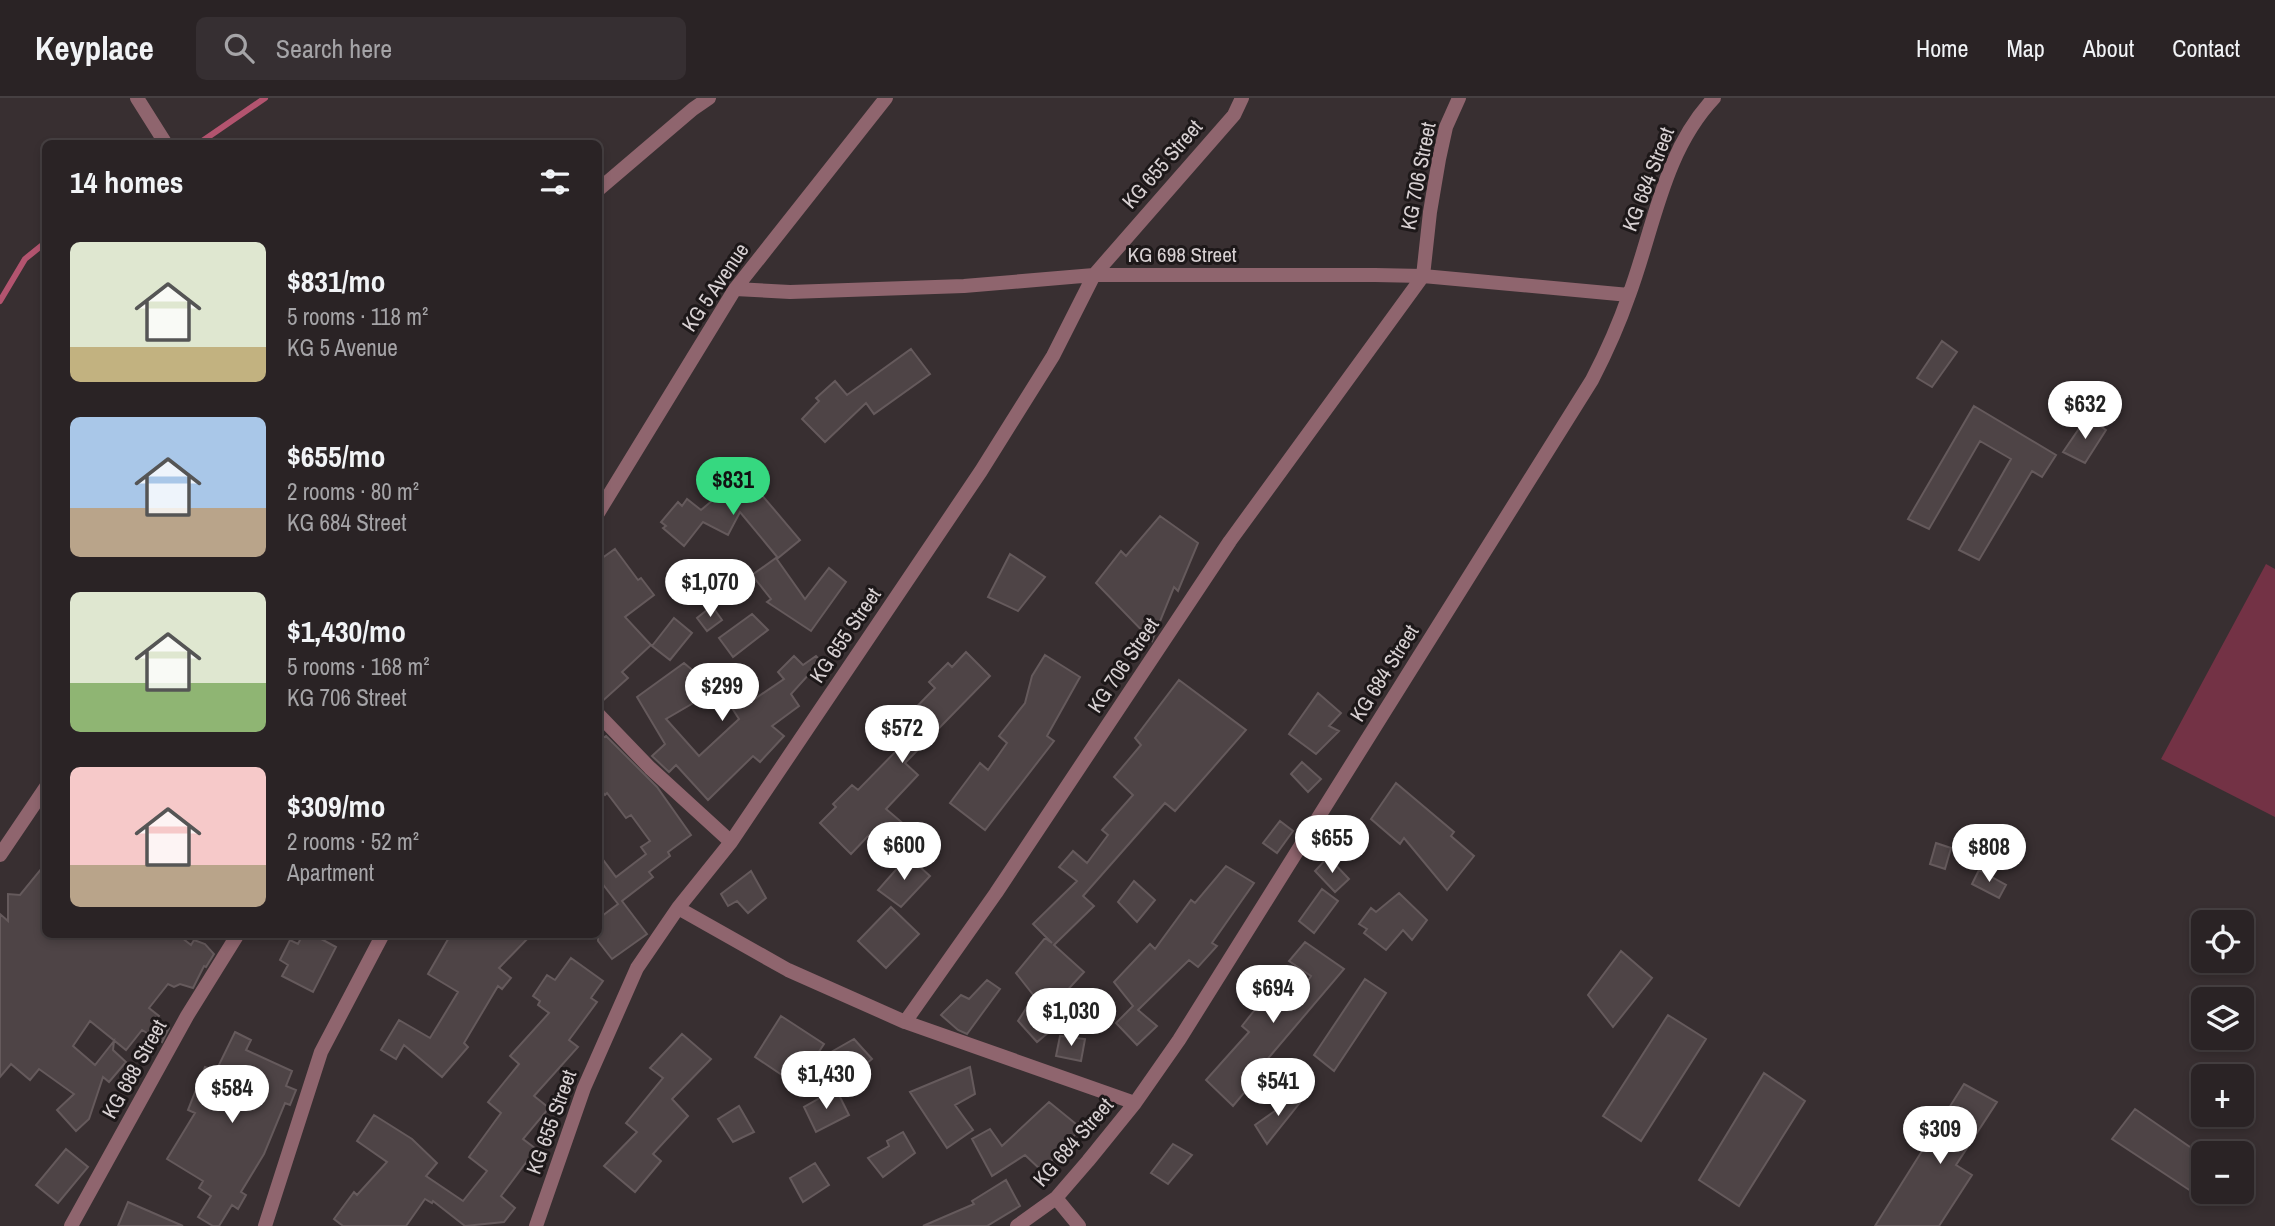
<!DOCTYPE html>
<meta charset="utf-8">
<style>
:root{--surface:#2a2325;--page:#362f32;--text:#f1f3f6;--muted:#a5a4a7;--line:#464042;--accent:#36d880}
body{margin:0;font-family:"Archivo Narrow",sans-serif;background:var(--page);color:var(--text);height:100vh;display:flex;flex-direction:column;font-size:26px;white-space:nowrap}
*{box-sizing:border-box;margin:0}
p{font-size:23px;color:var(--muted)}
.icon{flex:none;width:38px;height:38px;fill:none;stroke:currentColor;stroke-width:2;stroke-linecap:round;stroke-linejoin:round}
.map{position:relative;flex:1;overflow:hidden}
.drawer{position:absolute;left:42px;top:42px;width:560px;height:798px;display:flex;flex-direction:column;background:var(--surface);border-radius:10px;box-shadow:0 4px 10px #0003,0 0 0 2px var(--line)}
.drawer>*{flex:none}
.tools{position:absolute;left:2191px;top:812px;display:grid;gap:14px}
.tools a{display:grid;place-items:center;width:63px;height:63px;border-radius:10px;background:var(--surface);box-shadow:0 4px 10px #0003,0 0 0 2px var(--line);font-size:35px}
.price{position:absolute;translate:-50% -60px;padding:0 16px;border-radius:24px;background:#fff;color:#222;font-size:23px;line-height:46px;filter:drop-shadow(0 2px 4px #0008)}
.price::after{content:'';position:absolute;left:50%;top:42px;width:21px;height:16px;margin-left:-10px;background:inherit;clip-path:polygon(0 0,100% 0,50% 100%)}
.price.current{background:var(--accent);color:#111}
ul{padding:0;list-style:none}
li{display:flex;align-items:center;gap:21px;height:175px;padding:0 28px}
li span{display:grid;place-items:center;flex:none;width:196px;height:140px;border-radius:10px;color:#555}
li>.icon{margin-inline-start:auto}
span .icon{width:84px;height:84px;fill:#fffc;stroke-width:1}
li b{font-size:30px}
h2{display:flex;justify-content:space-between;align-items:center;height:84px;padding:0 28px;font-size:30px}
header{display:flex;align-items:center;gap:42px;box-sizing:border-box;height:98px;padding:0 35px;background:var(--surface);border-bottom:2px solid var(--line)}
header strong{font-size:33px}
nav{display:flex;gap:38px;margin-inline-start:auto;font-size:24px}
.search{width:490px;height:63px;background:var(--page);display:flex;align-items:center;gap:18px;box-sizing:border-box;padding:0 24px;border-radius:10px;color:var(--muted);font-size:26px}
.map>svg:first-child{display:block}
.green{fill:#733245}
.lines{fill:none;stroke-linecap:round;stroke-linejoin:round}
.stream{stroke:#b3546f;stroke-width:6}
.building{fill:#4e4446;stroke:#655a5c;stroke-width:2}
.street{stroke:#8f656e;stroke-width:14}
.labels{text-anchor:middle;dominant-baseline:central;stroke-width:6;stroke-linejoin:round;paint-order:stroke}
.street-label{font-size:21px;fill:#d8d1d3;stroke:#1d1819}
</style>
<header>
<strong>Keyplace</strong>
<div class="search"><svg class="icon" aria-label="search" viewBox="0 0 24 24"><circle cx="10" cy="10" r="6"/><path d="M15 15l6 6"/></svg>Search here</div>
<nav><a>Home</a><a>Map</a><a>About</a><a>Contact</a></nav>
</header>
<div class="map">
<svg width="2275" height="1128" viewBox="0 0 2275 1128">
<rect width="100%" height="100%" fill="#382f31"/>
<path class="green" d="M2266 466 2275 471V719L2161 661Z"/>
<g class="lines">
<path class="stream" d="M198 46 265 0
M0 203 25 161 46 144"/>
</g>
<path class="building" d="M1942 243 1957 254 1932 289 1917 280Z
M911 251 930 276 874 316 866 305 825 344 802 321 819 303 816 300 835 283 847 297Z
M1974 308 2056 357 2042 379 2032 373 1979 462 1959 452 2011 361 1980 343 1929 431 1908 421Z
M2087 319 2106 332 2085 365 2063 354Z
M744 376 800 442 778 460 740 414 728 437 703 424 684 448 663 430 666 428 661 424 678 404 682 408 687 401 701 412Z
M1160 418 1198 445 1178 493 1174 489 1152 543 1096 485 1121 453 1126 458Z
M615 451 638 482 641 480 654 497 625 519 651 547 622 574 628 580 598 607V463Z
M1010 456 1045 479 1018 513 988 499Z
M776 460 805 501 829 470 846 484 811 533 767 504 771 501 752 477Z
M712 508 722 522 707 533 697 520Z
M752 516 768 532 733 559 719 540Z
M674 520 692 535 670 562 652 548Z
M966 554 990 578 905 665 918 677 886 711 919 739 895 761 869 737 851 756 820 725 836 709 833 706 852 687 858 692 901 648 889 637 935 590 929 584 948 565 952 569Z
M1045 557 1080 579 1047 638 1054 643 985 732 950 705 980 665 988 672 1007 645 999 638 1025 605 1032 578Z
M794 558 803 567 816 558 821 563 791 596 799 608 772 628 784 638 760 664 753 658 708 702 676 667 669 674 652 658 665 646 637 599 684 565 711 588 695 604 666 621 699 658 739 621 723 596 744 582 756 600 784 581 778 574Z
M1179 582 1246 632 1175 713 1165 705 1083 798 1094 808 1054 847 1084 874 1062 898 1073 914 1037 944 1018 923 1034 898 1016 875 1045 840 1052 845 1033 826 1077 783 1059 769 1073 753 1087 765 1108 737 1102 732 1133 697 1114 679 1141 647 1135 640Z
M1318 595 1341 615 1329 628 1339 633 1316 656 1289 636Z
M606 638 657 689 691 737 668 754 670 758 649 774 653 779 622 803 647 836 612 861 598 843V821L618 806 598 780V755L616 779 646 756 641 749 650 743 631 717 626 720 607 695 605 697 598 688V643Z
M1302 664 1321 681 1308 694 1291 676Z
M1396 685 1454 734 1451 738 1474 758 1447 792 1404 740 1400 746 1371 721Z
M1280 723 1293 733 1277 755 1263 745Z
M1936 745 1951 750 1945 771 1930 766Z
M908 758 930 778 901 809 878 792Z
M1328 759 1349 781 1335 794 1315 773Z
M46 765V836H177L191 847 194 842 205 846 214 856 206 869 204 868 193 890 180 886 174 889 168 886 149 910 159 918 156 922 169 930 162 944 142 932 126 952 90 923 73 948 95 967 114 943 113 952 126 964 109 984 103 979 89 1021 76 1033 57 1012 74 996 39 971 30 982 11 966 0 979V816L8 823V796L20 797Z
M1226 768 1254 785 1212 845 1217 848 1198 869 1189 862 1138 912 1157 928 1137 947 1116 925 1133 908 1114 884 1150 846 1155 851 1191 802 1195 805Z
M1979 772 2006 787 1999 800 1972 786Z
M751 773 766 800 748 815 737 803 728 808 721 796Z
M1134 783 1155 802 1137 824 1118 804Z
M1322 791 1338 803 1314 835 1299 823Z
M1399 795 1427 822 1412 842 1403 832 1386 852 1364 835 1367 831 1359 826 1371 810 1376 814Z
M891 809 919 836 886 870 858 843Z
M303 836H312L336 849 313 894 282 878 288 867 280 862 290 842 298 846Z
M451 836H532L499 870 511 880 502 891 498 888 464 945 468 949 442 979 404 947 396 961 381 952 399 922 430 940 458 894 428 876Z
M1305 844 1344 871 1265 964 1268 966 1233 1008 1206 982 1249 934 1242 928 1272 890 1294 904 1311 878 1289 863Z
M1621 853 1652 880 1613 929 1588 897Z
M571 860 603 883 591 900 597 904 569 942 578 949 534 998 549 1010 523 1041 536 1051 501 1098 515 1110 504 1124 465 1128 433 1103 432 1105 425 1101 406 1128H343L334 1121 354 1094 357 1097 387 1064 357 1043 374 1017 412 1041 437 1065 426 1078 463 1103 487 1073 469 1059 501 1015 488 1004 519 966 510 958 549 915 538 907 540 903 533 898 547 877 555 882Z
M1365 881 1386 895 1334 973 1314 957Z
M987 882 1000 891 967 936 958 932 941 917 961 897 969 901Z
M1668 917 1706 941 1641 1043 1603 1018Z
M781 918 824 946 797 987 755 959Z
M235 934 251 942 246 952 292 973 286 988 296 992 290 1007 285 1005 264 1056 241 1094 246 1097 238 1111 232 1107 219 1128H213L198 1119 211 1098 199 1090 203 1083 167 1061 195 1015 188 1012 205 969 216 973Z
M682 936 711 961 672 1001 688 1018 653 1056 661 1063 635 1094 604 1068 637 1034 626 1025 663 980 650 970Z
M1060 938 1085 941 1081 963 1056 958Z
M854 941 872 961 846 983 826 957Z
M970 969 975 996 955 1007 973 1032 947 1050 910 994Z
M1764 975 1805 1003 1739 1108 1699 1082Z
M1964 986 1997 1004 1956 1067 1972 1077 1939 1128H1875Z
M836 991 849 1017 816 1034 804 1009Z
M1303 993 1306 997 1267 1046 1255 1027Z
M1049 1004 1081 1030 1042 1073 1025 1057 992 1078 972 1041 990 1031 1002 1048Z
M739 1008 754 1034 733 1044 718 1021Z
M2135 1011 2203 1058V1101L2112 1041Z
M903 1034 915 1055 883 1079 868 1060 889 1048 887 1043Z
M1173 1046 1192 1057 1168 1086 1151 1075Z
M66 1051 88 1069 58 1105 36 1087Z
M815 1065 829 1087 803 1104 790 1080Z
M1006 1082 1020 1108 987 1128H923L974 1106 972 1103Z
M128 1104 183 1128H118Z"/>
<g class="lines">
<path class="street" d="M137 0 166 46
M598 92 693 11 709 0
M735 191 790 194 964 188 1094 177H1375L1423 178 1629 197
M598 415 735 191 886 0
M598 616 650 670 731 744
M0 757 46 689
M678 810 788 872 905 924 996 795 1230 443 1423 178 1430 114 1439 61 1446 29 1459 0
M905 924 1135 1005
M1056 1100 1079 1128
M71 1128 187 918 238 836
M265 1128 321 954 383 836
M536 1128 584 990 637 870 678 810 731 744 981 373 1053 258 1094 177 1234 17 1242 0
M1017 1128 1056 1100 1088 1063 1135 1005 1179 942 1592 282C1606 255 1619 226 1629 197 1654 130 1663 54 1714 0"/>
</g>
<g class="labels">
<g class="street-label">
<text transform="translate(1162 66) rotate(-49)">KG 655 Street</text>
<text transform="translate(1418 78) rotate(-79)">KG 706 Street</text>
<text transform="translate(1648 81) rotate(-69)">KG 684 Street</text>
<text x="1182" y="156">KG 698 Street</text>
<text transform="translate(715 189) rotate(-56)">KG 5 Avenue</text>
<text transform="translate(845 537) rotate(-56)">KG 655 Street</text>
<text transform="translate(1123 567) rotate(-56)">KG 706 Street</text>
<text transform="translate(1384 575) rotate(-58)">KG 684 Street</text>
<text transform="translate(134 971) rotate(-61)">KG 688 Street</text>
<text transform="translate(551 1024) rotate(-70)">KG 655 Street</text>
<text transform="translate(1073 1044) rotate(-49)">KG 684 Street</text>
</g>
</g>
</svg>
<div class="tools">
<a><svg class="icon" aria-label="locate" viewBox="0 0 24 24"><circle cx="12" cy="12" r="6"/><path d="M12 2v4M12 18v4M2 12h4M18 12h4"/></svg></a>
<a><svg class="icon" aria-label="layers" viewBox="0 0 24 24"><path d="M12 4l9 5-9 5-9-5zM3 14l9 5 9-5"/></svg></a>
<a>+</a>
<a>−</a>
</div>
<b class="price" style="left:2085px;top:343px">$632</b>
<b class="price current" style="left:733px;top:419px">$831</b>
<b class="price" style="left:710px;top:521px">$1,070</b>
<b class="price" style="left:722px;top:625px">$299</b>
<b class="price" style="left:902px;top:667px">$572</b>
<b class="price" style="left:1332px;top:777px">$655</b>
<b class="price" style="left:904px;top:784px">$600</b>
<b class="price" style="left:1989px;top:786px">$808</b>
<b class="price" style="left:1273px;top:927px">$694</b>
<b class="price" style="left:1071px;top:950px">$1,030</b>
<b class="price" style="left:826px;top:1013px">$1,430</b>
<b class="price" style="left:1278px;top:1020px">$541</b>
<b class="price" style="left:232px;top:1027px">$584</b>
<b class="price" style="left:1940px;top:1068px">$309</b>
<section class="drawer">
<h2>14 homes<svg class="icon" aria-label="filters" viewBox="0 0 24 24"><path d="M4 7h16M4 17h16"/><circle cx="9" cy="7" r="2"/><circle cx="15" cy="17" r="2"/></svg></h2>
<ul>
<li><span style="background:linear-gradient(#dfe7d0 75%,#c2b280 0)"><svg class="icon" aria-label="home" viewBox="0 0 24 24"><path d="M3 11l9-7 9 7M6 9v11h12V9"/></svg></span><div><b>$831/mo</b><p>5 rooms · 118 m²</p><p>KG 5 Avenue</p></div></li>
<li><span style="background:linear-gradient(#a9c7e8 65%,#b9a48a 0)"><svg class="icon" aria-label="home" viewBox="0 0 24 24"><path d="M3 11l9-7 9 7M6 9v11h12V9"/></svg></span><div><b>$655/mo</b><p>2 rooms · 80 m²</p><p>KG 684 Street</p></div></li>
<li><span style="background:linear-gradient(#dfe7d0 65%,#8fb573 0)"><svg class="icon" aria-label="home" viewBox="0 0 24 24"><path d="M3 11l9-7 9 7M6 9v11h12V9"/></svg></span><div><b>$1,430/mo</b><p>5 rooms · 168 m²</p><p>KG 706 Street</p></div></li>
<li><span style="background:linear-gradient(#f6c9c9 70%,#b9a48a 0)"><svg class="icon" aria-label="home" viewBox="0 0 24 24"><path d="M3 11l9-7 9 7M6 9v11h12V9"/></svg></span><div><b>$309/mo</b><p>2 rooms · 52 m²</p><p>Apartment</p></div></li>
</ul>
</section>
</div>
